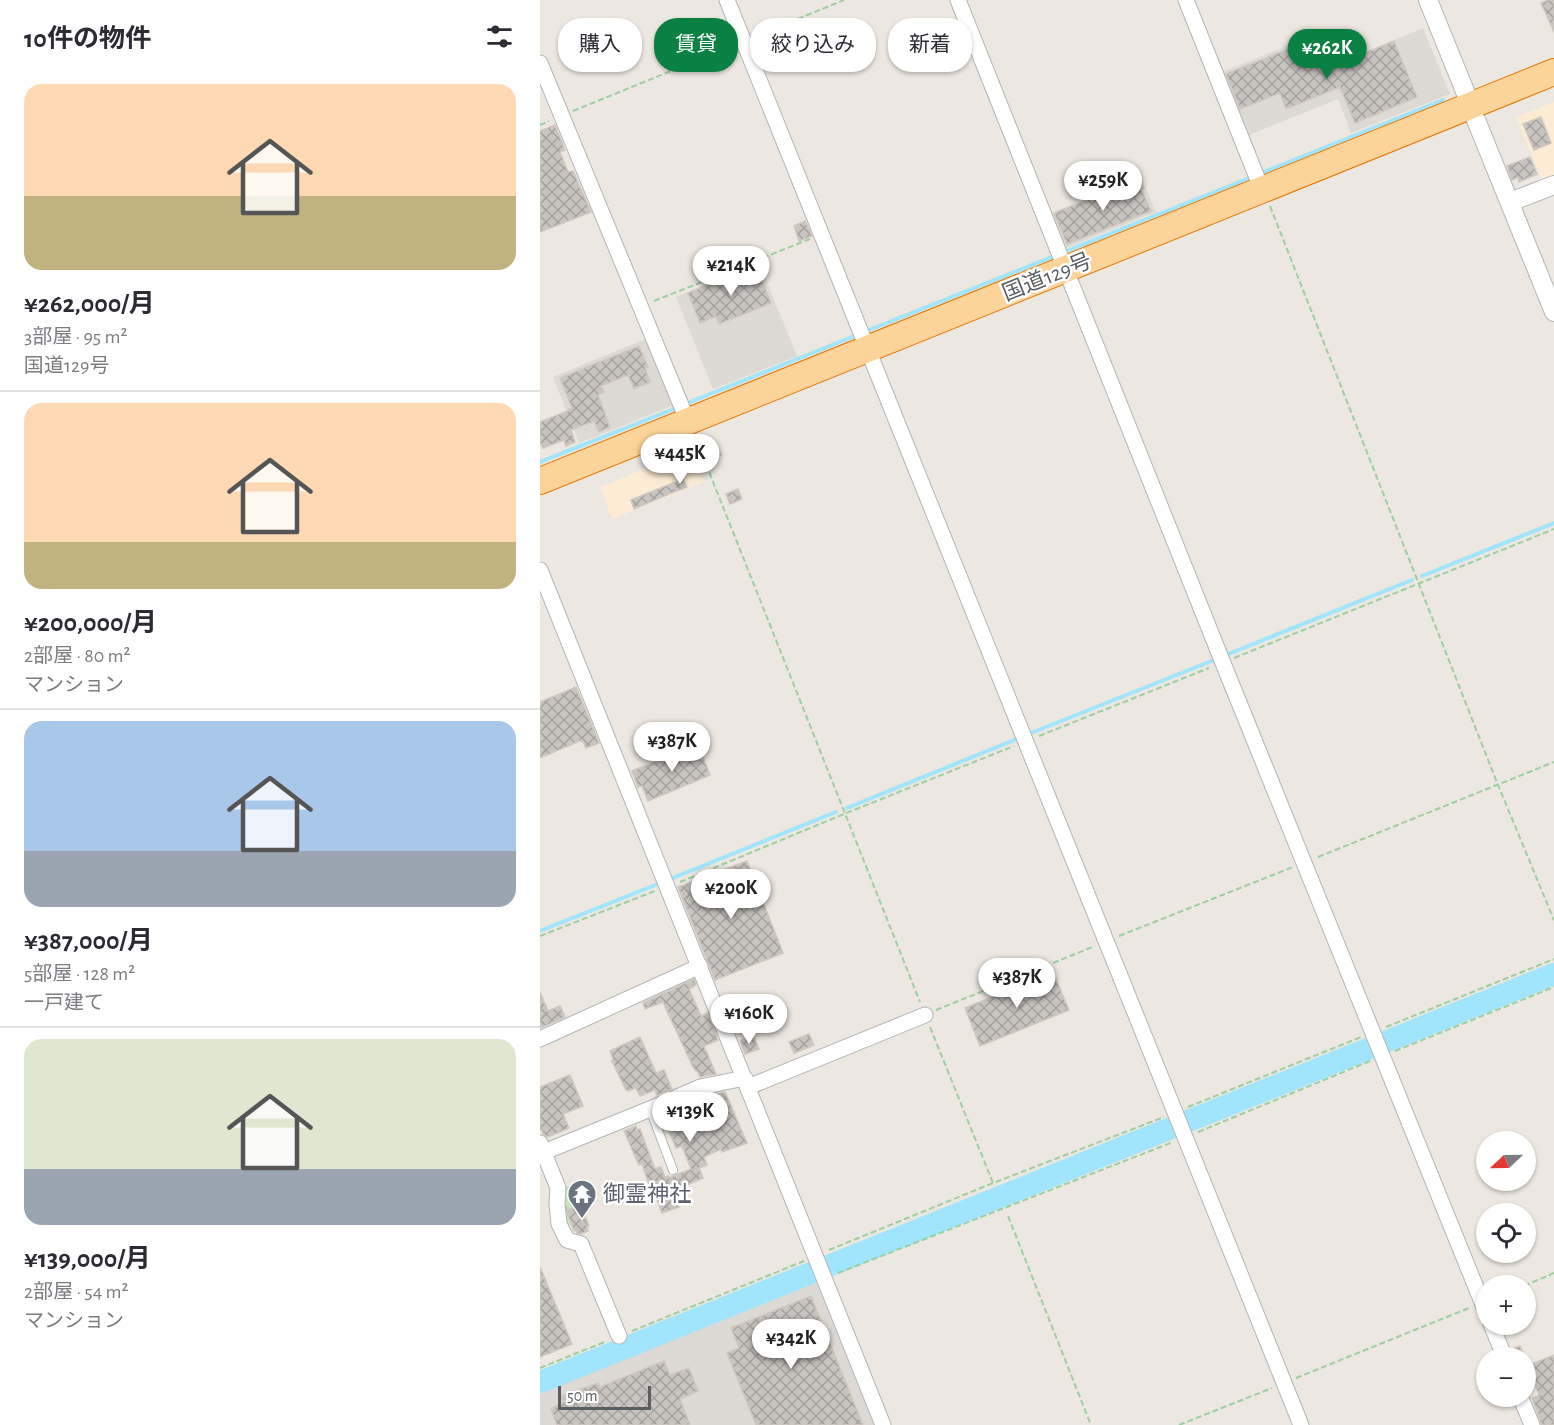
<!DOCTYPE html>
<html lang="ja">
<meta charset="utf-8">
<style>
:root{--surface:#fff;--page:#f7f7f7;--text:#2b2b33;--muted:#7c7c81;--line:#e1e1e2;--accent:#0b8043}
body{margin:0;font-family:"Alegreya Sans","Noto Sans JP",sans-serif;background:var(--page);color:var(--text);height:100vh;display:flex;flex-direction:column;font-size:22px;white-space:nowrap}
*{box-sizing:border-box;margin:0}
p{font-size:20px;color:var(--muted)}
.icon{flex:none;width:33px;height:33px;fill:none;stroke:currentColor;stroke-width:2;stroke-linecap:round;stroke-linejoin:round}
.map{position:relative;flex:1;overflow:hidden}
.details{display:flex;flex-direction:column;background:var(--surface);width:540px}
.details>*{flex:none}
.guide{position:absolute;left:18px;top:18px;width:570px;height:54px;display:flex;gap:12px}
.needle{width:39px;rotate:248deg}
.buttons{position:absolute;left:936px;top:1131px;display:grid;gap:12px}
.buttons a{display:grid;place-items:center;width:60px;height:60px;border-radius:50%;background:var(--surface);box-shadow:0 2px 4px #0004;font-size:30px}
.scale{position:absolute;left:18px;bottom:15px;width:93px;box-sizing:border-box;padding-left:6px;border:3px solid #595e61;border-top:0;font-size:16px;line-height:21px;white-space:nowrap;color:#595e61;-webkit-text-stroke:4px #fff;paint-order:stroke}
.price{position:absolute;translate:-50% -51px;padding:0 14px;border-radius:21px;background:#fff;color:#222;font-size:20px;line-height:39px;filter:drop-shadow(0 2px 3px #0008)}
.price::after{content:'';position:absolute;left:50%;top:36px;width:18px;height:14px;margin-left:-9px;background:inherit;clip-path:polygon(0 0,100% 0,50% 100%)}
.price.active{background:var(--accent);color:#fff}
ul{padding:0;list-style:none}
li{display:grid;align-content:center;gap:12px;height:318px;padding:0 24px}
li+li{border-top:2px solid var(--line)}
li span{display:grid;place-items:center;height:186px;border-radius:18px;color:#555}
li>.icon{margin-inline-start:auto}
span .icon{width:108px;height:108px;fill:#fffc;stroke-width:1}
li b{font-size:26px}
h2{display:flex;justify-content:space-between;align-items:center;height:72px;padding:0 24px;font-size:26px}
.pill{padding:0 21px;border-radius:24px;background:var(--surface);box-shadow:0 2px 4px #0004;font-size:21px;line-height:54px}
.pill.active{background:var(--accent);color:#fff}
main{display:flex;flex:1;min-height:0}
.map>svg:first-child{display:block}
.commercial{fill:#fdecd5}
.industrial{fill:#ddd9d5}
.park{fill:url(#park-crowns)}
.lines{fill:none;stroke-linecap:round;stroke-linejoin:round}
.stream{stroke:#a0e5fc;stroke-width:4}
.river{stroke:#a0e5fc;stroke-width:22}
.building{fill:url(#building-cross-hatch);stroke:#d0c8bf;stroke-width:1.5}
.service-casing{stroke:#b1b5b8;stroke-width:10}
.minor-casing{stroke:#b1b5b8;stroke-width:17}
.tertiary-casing{stroke:#b1b5b8;stroke-width:20}
.trunk-casing{stroke:#e67706;stroke-width:28}
.path{stroke:#9dcea0;stroke-width:2;stroke-dasharray:6 3;stroke-linecap:butt}
.service{stroke:#fff;stroke-width:8}
.minor{stroke:#fff;stroke-width:15}
.tertiary{stroke:#fff;stroke-width:18}
.trunk{stroke:#fcd398;stroke-width:26}
.labels{text-anchor:middle;dominant-baseline:central;stroke-width:5;stroke-linejoin:round;paint-order:stroke}
.street-label{font-size:22px;fill:#595e61;stroke:#fff}
.worship-label{font-size:22px;fill:#5b616d;stroke:#fff;text-anchor:start}
</style>
<main>
<section class="details">
<h2>10件の物件<svg class="icon" aria-label="filters" viewBox="0 0 24 24"><path d="M4 7h16M4 17h16"/><circle cx="9" cy="7" r="2"/><circle cx="15" cy="17" r="2"/></svg></h2>
<ul>
<li><span style="background:linear-gradient(#ffd9b3 60%,#c2b280 0)"><svg class="icon" aria-label="home" viewBox="0 0 24 24"><path d="M3 11l9-7 9 7M6 9v11h12V9"/></svg></span><div><b>¥262,000/月</b><p>3部屋 · 95 m²</p><p>国道129号</p></div></li>
<li><span style="background:linear-gradient(#ffd9b3 75%,#c2b280 0)"><svg class="icon" aria-label="home" viewBox="0 0 24 24"><path d="M3 11l9-7 9 7M6 9v11h12V9"/></svg></span><div><b>¥200,000/月</b><p>2部屋 · 80 m²</p><p>マンション</p></div></li>
<li><span style="background:linear-gradient(#a9c7e8 70%,#9aa5b1 0)"><svg class="icon" aria-label="home" viewBox="0 0 24 24"><path d="M3 11l9-7 9 7M6 9v11h12V9"/></svg></span><div><b>¥387,000/月</b><p>5部屋 · 128 m²</p><p>一戸建て</p></div></li>
<li><span style="background:linear-gradient(#dfe7d0 70%,#9aa5b1 0)"><svg class="icon" aria-label="home" viewBox="0 0 24 24"><path d="M3 11l9-7 9 7M6 9v11h12V9"/></svg></span><div><b>¥139,000/月</b><p>2部屋 · 54 m²</p><p>マンション</p></div></li>
</ul>
</section>
<div class="map">
<svg width="1014" height="1425" viewBox="0 0 1014 1425">
<defs>
<pattern id="park-crowns" width="20" height="18" patternUnits="userSpaceOnUse" patternTransform="scale(1.5)"><rect width="20" height="18" fill="#c4e3bd"/><path d="M2 6a3 3 0 1 1 6 0M12 15a3 3 0 1 1 6 0" fill="none" stroke="#a2bb9d"/></pattern>
<pattern id="building-cross-hatch" width="8" height="8" patternUnits="userSpaceOnUse" patternTransform="scale(1.5)"><rect width="8" height="8" fill="#c8c4c0"/><path d="M0 0l8 8M0 8l8-8" fill="none" stroke="#a5a29f"/></pattern>
</defs>
<rect width="100%" height="100%" fill="#ece7e0"/>
<path class="commercial" d="M1014 102V175L1002 180 976 117Z
M145 452 154 457 164 482 72 519 60 487Z"/>
<path class="industrial" d="M883 28 910 94 811 133 798 99 704 137 678 74 768 37 783 70Z
M601 177 616 212 521 250 507 216Z
M219 263 257 356 173 389 136 297Z
M108 338 134 405 39 443 13 377Z
M273 1261 338 1425H0V1372Z"/>
<path class="park" d="M28 1186 44 1203 46 1207 39 1209 38 1206 29 1209 30 1212 27 1214 31 1225 25 1227 24 1188Z"/>
<g class="lines">
<path class="stream" d="M719 174 903 100
M524 252 712 177
M324 332 517 255
M145 404 317 335
M0 462 139 407
M882 576 1014 523
M686 655 872 580
M486 735 674 660
M307 808 479 738
M130 879 296 812
M0 931 118 884"/>
<path class="river" d="M0 1382 1014 974"/>
</g>
<path class="building" d="M1008 0H1014V32L1001 3Z
M768 41 781 71 854 41 877 97 815 123 800 87 746 109 740 93 700 109 686 74Z
M1001 117 1011 143 994 150 983 124Z
M15 125 25 150 20 152 28 172 33 171 51 212 0 232V131Z
M990 157 997 174 979 182 978 177 972 180 967 166Z
M600 179 604 189 602 190 611 211 527 244 514 213Z
M265 221 272 236 259 241 254 226Z
M216 265 231 303 179 324 176 316 160 323 148 293Z
M99 346 108 367 105 368 110 382 94 389 88 375 61 386 64 392 58 395 70 427 59 432 54 421 31 430 35 442 26 446 24 440 3 448 0 442V422L30 410 29 409 32 408 20 378Z
M177 446 181 455 171 459 167 450Z
M143 479 147 487 137 491 134 483Z
M133 483 136 491 94 509 91 500Z
M198 489 202 499 190 504 186 494Z
M36 687 59 743 46 748 42 740 0 758V702Z
M158 744 170 775 108 801 102 786 98 787 92 771Z
M207 861 243 953 175 980 138 887Z
M513 972 529 1010 440 1046 425 1008Z
M154 979 156 985 149 989 161 1016 168 1013 178 1040 164 1046 176 1074 160 1077 157 1071H156L153 1067 123 1002 105 1009 103 1003Z
M0 992 8 1011 20 1006 25 1017 0 1028Z
M269 1034 274 1045 254 1053 249 1042Z
M213 1035 219 1049 205 1054 200 1041Z
M100 1037 116 1073 124 1070 132 1089 117 1095 115 1090 100 1096 96 1088 88 1091 87 1090H86L72 1061 73 1059 70 1051Z
M30 1075 43 1106 23 1114 29 1128 8 1137 3 1134 2 1130H0V1087Z
M185 1092 207 1143 182 1152 181 1149 164 1157 167 1165 159 1168 163 1178 133 1191 139 1207 122 1213 112 1186 110 1187 102 1164 99 1165 84 1131 96 1126 97 1130 100 1129 115 1169 121 1167 125 1177 129 1176V1178L136 1175 151 1169 142 1146 136 1148 122 1114 163 1096Z
M38 1206 39 1210 42 1209 49 1226H47L48 1231 41 1234 37 1233 36 1230 34 1231 28 1215 27 1210Z
M0 1267 32 1344 0 1357Z
M271 1296 323 1425H216L187 1353 199 1348 191 1328Z
M980 1346 985 1358H975L972 1349Z
M1014 1355V1425H1002L992 1398 999 1395 987 1366Z
M124 1361 130 1375 149 1368 158 1391 140 1399 150 1425H17L11 1409 24 1402 21 1396 58 1383 60 1387Z"/>
<g class="lines">
<g class="service-casing">
<path id="service" d="M110 1109 133 1170"/>
</g>
<g class="minor-casing">
<path id="minor" d="M187 0 761 1425
M418 0 683 663 946 1312
M646 0 722 190
M0 63 148 422
M0 570C115 855 229 1140 343 1425
M0 1039 160 966
M208 1087 385 1015
M0 1143 18 1188 17 1204 19 1224 27 1240 41 1244 79 1336
M4 1152 110 1109 160 1087 205 1078
M951 1324 965 1358
M980 1396 992 1425"/>
</g>
<g class="tertiary-casing">
<path id="tertiary" d="M888 0 931 106
M936 120 1014 312
M970 202 1014 185"/>
</g>
<g class="trunk-casing">
<path id="trunk" d="M0 481 1014 72"/>
</g>
<path class="path" d="M216 36 304 0
M33 111 192 46
M0 125 9 121
M730 206 958 785 1014 920
M114 301 270 239
M156 439 380 1002
M694 658 1014 529
M499 736 669 668
M778 857 1014 762
M140 882 304 814 474 746
M0 936 115 891
M579 936 753 867
M396 1010 555 946
M390 1027 453 1183
M846 1027 1014 959
M855 1051 1014 987
M648 1107 821 1037
M658 1132 830 1061
M468 1216 551 1425
M289 1250 453 1183 624 1117
M298 1273 633 1142
M984 1286 1014 1273
M92 1331 264 1261
M0 1368 67 1341
M756 1378 929 1308
M639 1425 732 1388"/>
<use href="#service" class="service"/>
<use href="#minor" class="minor"/>
<use href="#tertiary" class="tertiary"/>
<use href="#trunk" class="trunk"/>
</g>
<defs>
<g id="temple-pin" transform="scale(1.5)"><path d="M0 17L-7.5 6A9.5 9.5 0 1 1 7.5 6Z" fill="#6b7280" stroke="#fff"/><path d="M0-6L5-2H3V0L6.5 2.5H4V6H1.5V3h-3V6H-4V2.5H-6.5L-3 0V-2H-5Z" fill="#fff"/></g>
</defs>
<g fill-rule="evenodd">
<use href="#temple-pin" x="42" y="1194"/>
</g>
<g class="labels">
<g class="street-label">
<text transform="translate(507 277) rotate(-22)">国道129号</text>
</g>
<g class="worship-label">
<text x="63" y="1194">御霊神社</text>
</g>
</g>
</svg>
<div class="buttons">
<a><svg class="needle" viewBox="-14 -14 28 28"><path d="M0-13l5 13h-10z" fill="#e53935"/><path d="M0 13l5-13h-10z" fill="#7c7c81"/></svg></a>
<a><svg class="icon" aria-label="locate" viewBox="0 0 24 24"><circle cx="12" cy="12" r="6"/><path d="M12 2v4M12 18v4M2 12h4M18 12h4"/></svg></a>
<a>+</a>
<a>−</a>
</div>
<div class="scale">50 m</div>
<b class="price active" style="left:787px;top:80px">¥262K</b>
<b class="price" style="left:563px;top:212px">¥259K</b>
<b class="price" style="left:191px;top:297px">¥214K</b>
<b class="price" style="left:140px;top:485px">¥445K</b>
<b class="price" style="left:132px;top:773px">¥387K</b>
<b class="price" style="left:191px;top:920px">¥200K</b>
<b class="price" style="left:477px;top:1009px">¥387K</b>
<b class="price" style="left:209px;top:1045px">¥160K</b>
<b class="price" style="left:150px;top:1143px">¥139K</b>
<b class="price" style="left:251px;top:1370px">¥342K</b>
<div class="guide">
<a class="pill">購入</a>
<a class="pill active">賃貸</a>
<a class="pill">絞り込み</a>
<a class="pill">新着</a>
</div>
</div>
</main>
